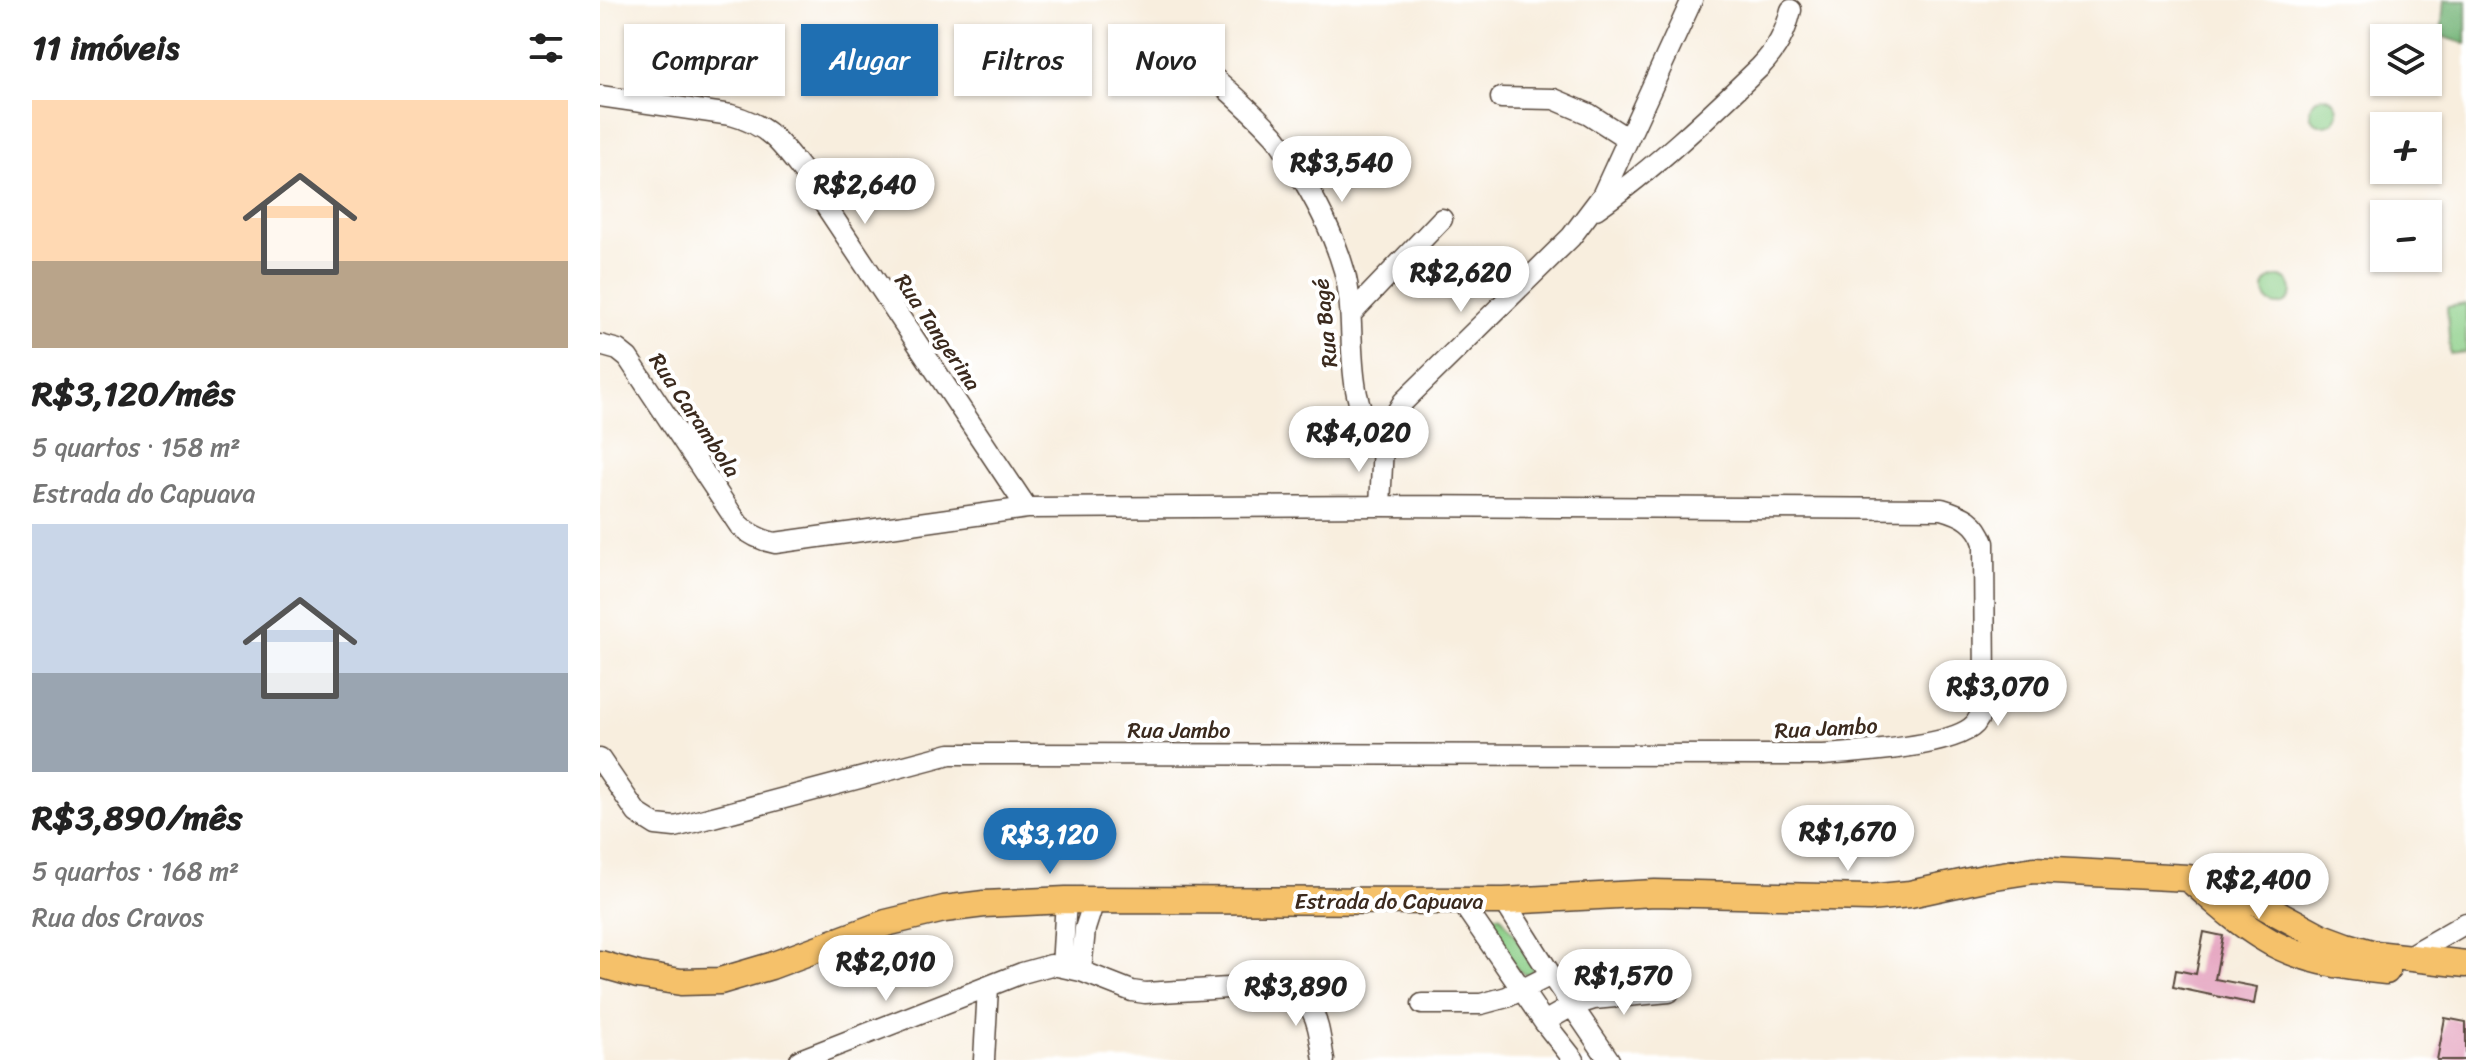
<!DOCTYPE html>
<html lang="pt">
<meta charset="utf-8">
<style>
:root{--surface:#fff;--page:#f6f6f6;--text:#222;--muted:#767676;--accent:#1f6fb2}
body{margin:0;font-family:Sriracha,sans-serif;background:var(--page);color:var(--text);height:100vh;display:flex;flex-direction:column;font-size:30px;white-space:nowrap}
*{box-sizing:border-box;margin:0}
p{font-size:26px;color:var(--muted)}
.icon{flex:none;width:44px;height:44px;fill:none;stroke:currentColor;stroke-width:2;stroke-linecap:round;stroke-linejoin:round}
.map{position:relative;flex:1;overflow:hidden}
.sheet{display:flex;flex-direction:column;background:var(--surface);width:600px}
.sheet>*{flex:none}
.banner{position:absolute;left:24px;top:24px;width:760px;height:72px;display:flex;gap:16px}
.controls{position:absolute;left:1770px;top:24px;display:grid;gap:16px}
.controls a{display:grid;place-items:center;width:72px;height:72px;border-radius:0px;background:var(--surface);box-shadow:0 2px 6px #0004;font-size:40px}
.price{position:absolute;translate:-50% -68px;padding:0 18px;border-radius:28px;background:#fff;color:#222;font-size:26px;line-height:52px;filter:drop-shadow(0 2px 4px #0008)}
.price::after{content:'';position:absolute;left:50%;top:48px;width:24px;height:18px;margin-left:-12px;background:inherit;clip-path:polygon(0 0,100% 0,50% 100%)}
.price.on{background:var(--accent);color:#fff}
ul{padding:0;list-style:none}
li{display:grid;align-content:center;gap:16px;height:424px;padding:0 32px}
li span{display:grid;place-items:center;height:248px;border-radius:0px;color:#555}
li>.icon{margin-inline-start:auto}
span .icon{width:144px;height:144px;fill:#fffc;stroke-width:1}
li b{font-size:34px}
h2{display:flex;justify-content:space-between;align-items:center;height:96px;padding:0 32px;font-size:34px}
.tag{padding:0 28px;border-radius:0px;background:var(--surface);box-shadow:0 2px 6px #0004;font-size:28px;line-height:72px}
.tag.on{background:var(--accent);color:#fff}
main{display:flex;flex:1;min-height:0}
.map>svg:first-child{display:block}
.green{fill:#8ccf88;stroke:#647c53;stroke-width:2}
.forest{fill:#71b274;stroke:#566e49;stroke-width:2}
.building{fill:#e6a9c3}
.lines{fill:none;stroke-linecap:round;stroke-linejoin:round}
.minor-casing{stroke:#57473b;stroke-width:23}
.major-casing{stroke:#57473b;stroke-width:29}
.minor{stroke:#fff;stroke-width:20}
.major{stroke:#f5c16b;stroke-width:26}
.labels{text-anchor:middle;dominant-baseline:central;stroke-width:8;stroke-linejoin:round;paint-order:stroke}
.street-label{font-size:22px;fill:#3b2a1e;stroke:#fff}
</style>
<main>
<section class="sheet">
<h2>11 imóveis<svg class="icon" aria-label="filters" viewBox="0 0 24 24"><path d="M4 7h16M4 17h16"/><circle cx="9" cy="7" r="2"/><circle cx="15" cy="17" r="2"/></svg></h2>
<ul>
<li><span style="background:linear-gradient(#ffd9b3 65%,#b9a48a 0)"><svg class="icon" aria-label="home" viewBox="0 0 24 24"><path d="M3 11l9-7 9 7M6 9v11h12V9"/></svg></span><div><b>R$3,120/mês</b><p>5 quartos · 158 m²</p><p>Estrada do Capuava</p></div></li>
<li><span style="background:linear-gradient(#c9d6e8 60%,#9aa5b1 0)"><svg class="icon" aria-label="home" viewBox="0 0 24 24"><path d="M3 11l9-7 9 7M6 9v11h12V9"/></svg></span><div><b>R$3,890/mês</b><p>5 quartos · 168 m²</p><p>Rua dos Cravos</p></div></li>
</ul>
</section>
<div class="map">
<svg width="1866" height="1060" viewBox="0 0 1866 1060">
<rect width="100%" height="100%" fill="#fff"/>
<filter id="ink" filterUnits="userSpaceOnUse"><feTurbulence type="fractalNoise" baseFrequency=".0125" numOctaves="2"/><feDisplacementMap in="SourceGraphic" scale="16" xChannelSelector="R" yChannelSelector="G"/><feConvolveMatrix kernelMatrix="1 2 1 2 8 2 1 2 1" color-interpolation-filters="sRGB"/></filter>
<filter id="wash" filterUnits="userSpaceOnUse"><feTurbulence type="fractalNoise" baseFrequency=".006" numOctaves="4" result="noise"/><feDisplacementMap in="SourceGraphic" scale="32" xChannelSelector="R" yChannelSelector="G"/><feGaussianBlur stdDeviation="1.8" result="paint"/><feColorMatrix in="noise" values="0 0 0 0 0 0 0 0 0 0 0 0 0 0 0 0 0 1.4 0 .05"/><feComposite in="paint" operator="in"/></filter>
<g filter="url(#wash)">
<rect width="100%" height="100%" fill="#f8eede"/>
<path class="green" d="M1710 111a14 14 0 1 1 28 0a14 14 0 1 1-28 0Z
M1664 291a14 14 0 1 1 28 0a14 14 0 1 1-28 0Z
M1866 304V352L1850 354 1847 307Z
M890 914 901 916 935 965 931 973 925 975 916 968 883 921Z"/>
<path class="forest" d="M1844 0H1866V44L1841 36Z"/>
<g id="blocks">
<path class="building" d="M1604 932 1623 936 1615 979 1657 987 1654 1004 1573 987 1576 970 1596 974Z
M1845 1018 1866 1022V1060H1837Z"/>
</g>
</g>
<g filter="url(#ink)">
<use href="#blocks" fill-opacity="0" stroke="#57473b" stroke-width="2"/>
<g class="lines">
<g class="minor-casing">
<path id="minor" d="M575 44C608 73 644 102 674 135 682 144 688 155 694 165 715 198 733 232 744 270 760 327 738 399 783 445
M0 96 131 115C168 125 181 143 203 172L427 508
M901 98 954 99 989 114 1028 139
M996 209C1055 168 1108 117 1160 67 1177 49 1185 34 1191 10
M751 314 842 219
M0 345 18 350 28 358 139 525C150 535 160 540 175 543L427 508 780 506 1342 509C1363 515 1377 522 1384 543L1385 695C1383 706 1382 715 1375 724 1354 747 1254 753 1222 755L350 754 75 827 56 825 37 813 0 759
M780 506 783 445 787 428 803 402 971 237 1002 196 1092 0
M861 901 944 1022 974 1060
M904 901 951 975 1009 1060
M1805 958 1866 923
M462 967 466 900
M481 971 485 929 494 901
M822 1004H881L907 997 951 975
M944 1022 972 1006 994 999 1069 992
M200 1060 422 973 451 965 462 967 481 971 532 991 545 993 678 985C718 1001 717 1021 724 1060
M384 1060 388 987"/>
</g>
<g class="major-casing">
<path id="major" d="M1594 883C1616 902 1637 922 1662 937 1698 960 1744 967 1786 971
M0 964 38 975 81 982 120 981 171 966 286 923 344 909 384 904 466 900 904 901 1055 893 1269 898 1310 894 1389 877 1434 870 1588 878 1616 884 1640 893 1720 936 1747 946 1775 954 1866 964"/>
</g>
<use href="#minor" class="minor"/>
<use href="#major" class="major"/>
</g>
</g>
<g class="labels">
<g class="street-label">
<text transform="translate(725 323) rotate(-96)">Rua Bagé</text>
<text transform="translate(338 332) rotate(56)">Rua Tangerina</text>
<text transform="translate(95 415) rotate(56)">Rua Carambola</text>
<text transform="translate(1226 728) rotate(-3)">Rua Jambo</text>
<text x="579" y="730">Rua Jambo</text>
<text x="789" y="901">Estrada do Capuava</text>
</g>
</g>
</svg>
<div class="controls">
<a><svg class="icon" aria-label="layers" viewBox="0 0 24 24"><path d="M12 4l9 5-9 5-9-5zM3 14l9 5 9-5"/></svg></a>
<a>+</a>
<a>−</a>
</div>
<b class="price" style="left:742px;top:204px">R$3,540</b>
<b class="price" style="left:265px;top:226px">R$2,640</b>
<b class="price" style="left:861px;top:314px">R$2,620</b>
<b class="price" style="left:759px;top:474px">R$4,020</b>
<b class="price" style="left:1398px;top:728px">R$3,070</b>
<b class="price" style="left:1248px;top:873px">R$1,670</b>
<b class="price on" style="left:450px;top:876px">R$3,120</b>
<b class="price" style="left:1659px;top:921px">R$2,400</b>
<b class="price" style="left:286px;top:1003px">R$2,010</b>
<b class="price" style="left:1024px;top:1017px">R$1,570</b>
<b class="price" style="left:696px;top:1028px">R$3,890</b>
<div class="banner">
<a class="tag">Comprar</a>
<a class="tag on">Alugar</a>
<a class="tag">Filtros</a>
<a class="tag">Novo</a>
</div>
</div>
</main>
